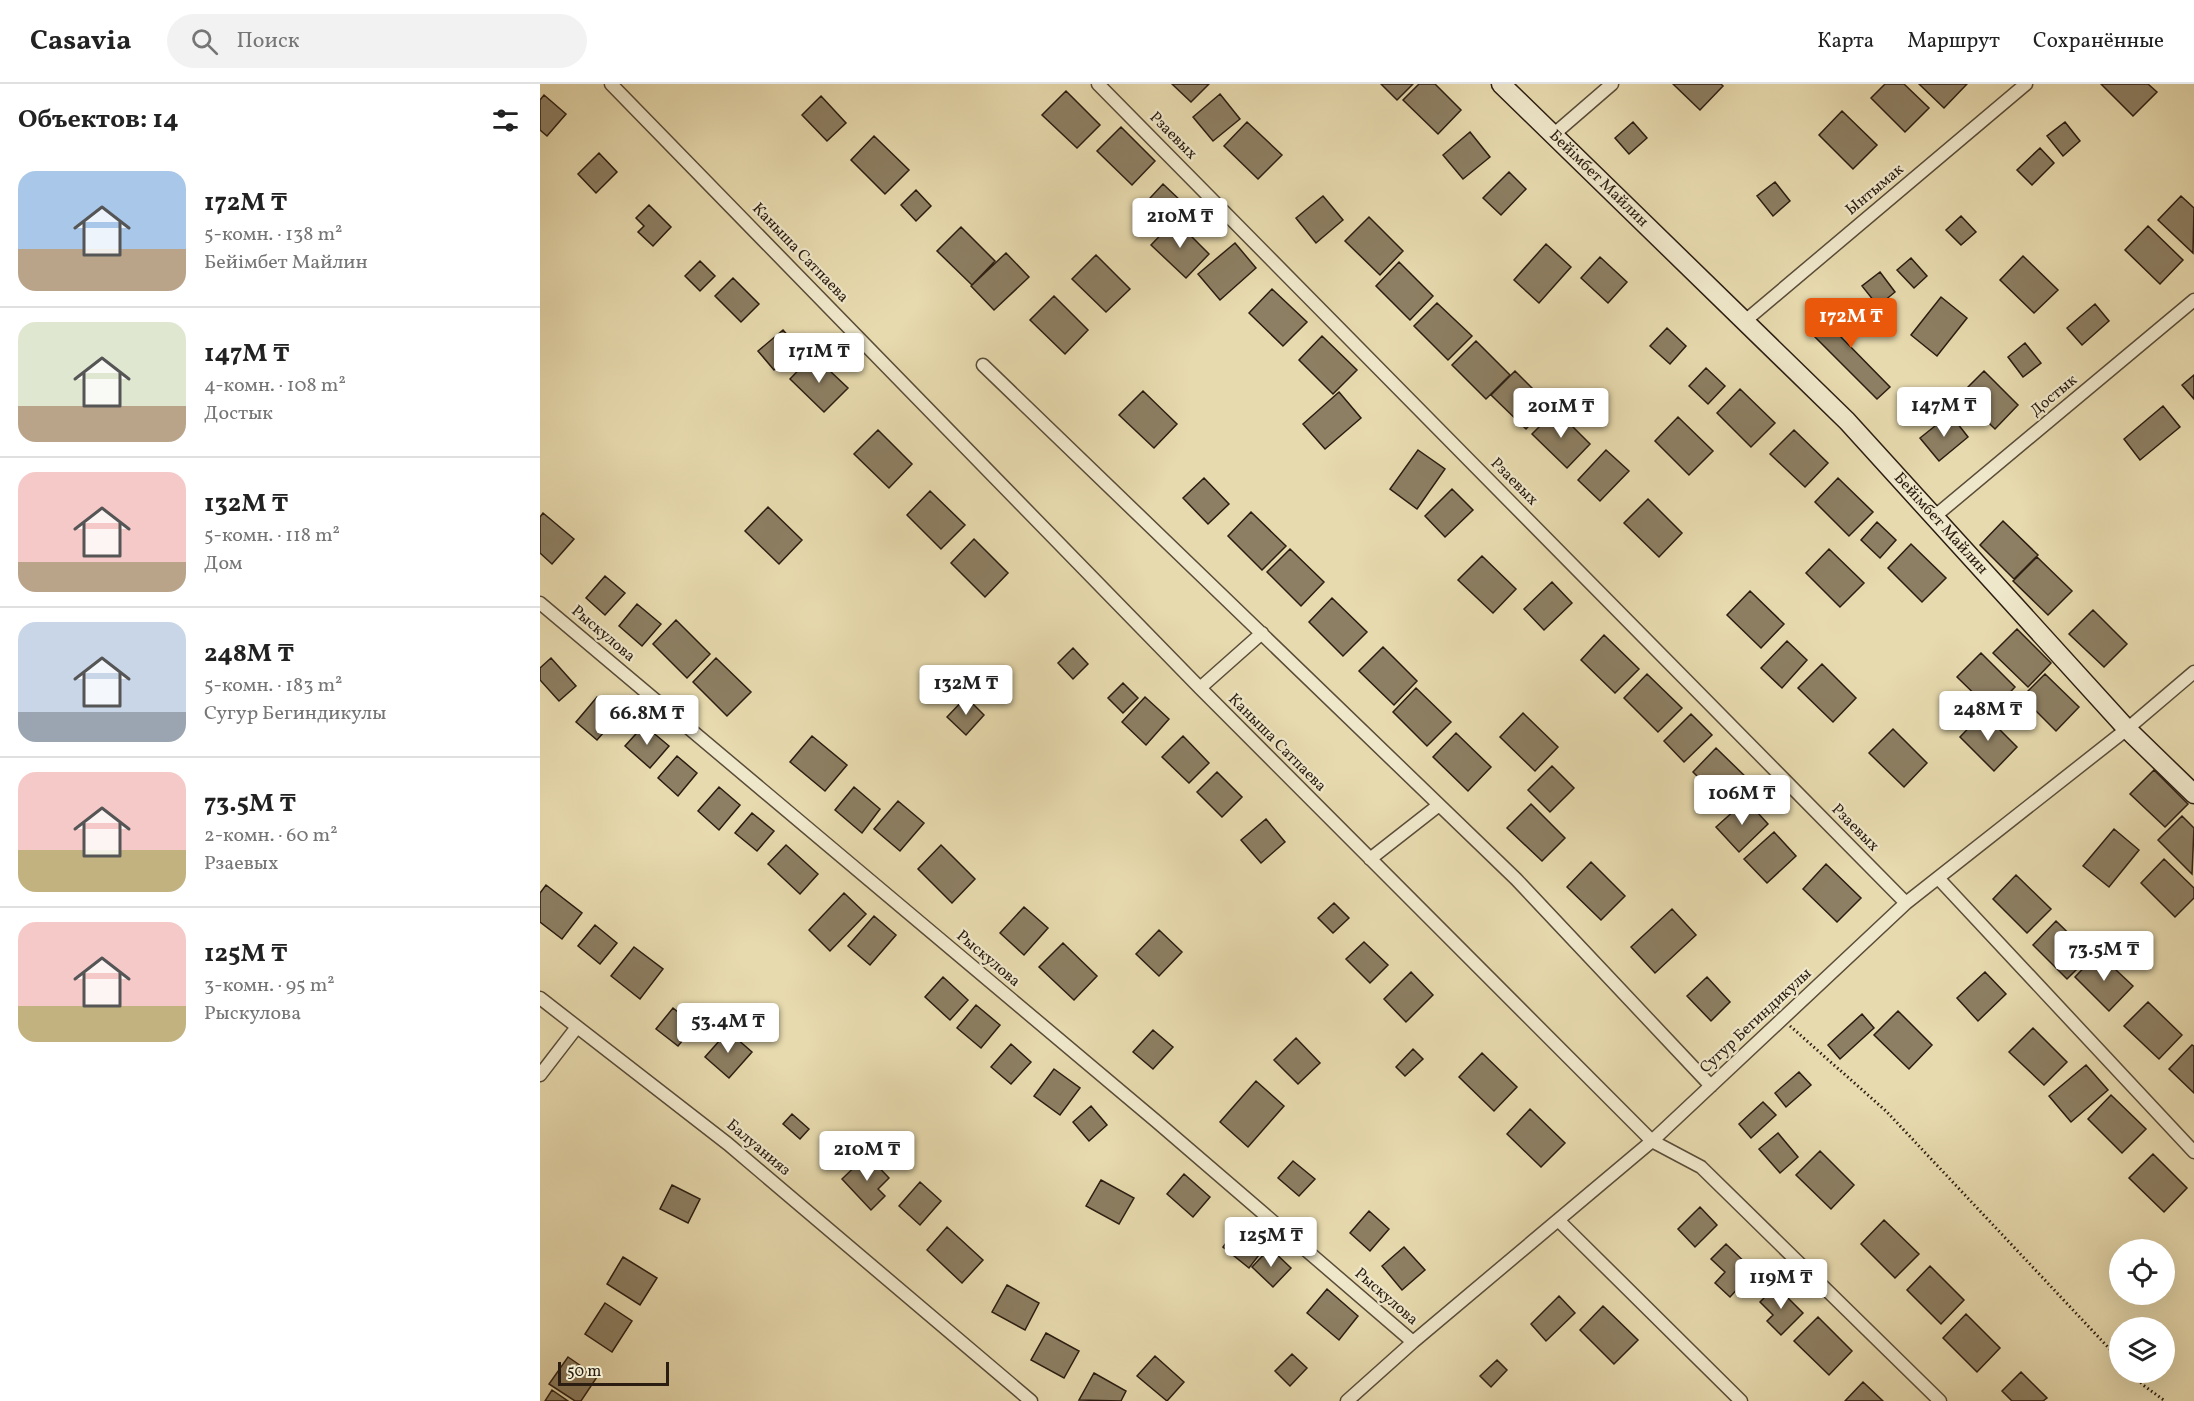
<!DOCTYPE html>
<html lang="ru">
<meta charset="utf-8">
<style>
:root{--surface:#fff;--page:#f2f2f2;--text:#222;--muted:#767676;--line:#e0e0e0;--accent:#ea580c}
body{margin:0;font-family:Vollkorn,serif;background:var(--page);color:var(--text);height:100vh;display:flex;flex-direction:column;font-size:22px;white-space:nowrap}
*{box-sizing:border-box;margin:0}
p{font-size:20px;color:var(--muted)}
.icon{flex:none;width:33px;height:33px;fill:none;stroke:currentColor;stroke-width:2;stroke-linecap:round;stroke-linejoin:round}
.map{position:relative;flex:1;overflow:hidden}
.drawer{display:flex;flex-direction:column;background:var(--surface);width:540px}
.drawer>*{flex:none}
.fabs{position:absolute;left:1569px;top:1155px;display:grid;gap:12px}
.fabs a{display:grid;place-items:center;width:66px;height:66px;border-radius:50%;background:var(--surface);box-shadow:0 6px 24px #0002;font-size:30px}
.scale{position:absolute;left:18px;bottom:15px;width:111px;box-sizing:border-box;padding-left:6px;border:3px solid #2b1d11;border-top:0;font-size:16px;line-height:21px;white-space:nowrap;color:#2b1d11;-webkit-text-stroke:4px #efe7ca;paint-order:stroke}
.price{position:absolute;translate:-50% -51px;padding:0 14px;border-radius:6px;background:#fff;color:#222;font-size:20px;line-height:39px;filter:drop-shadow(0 2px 3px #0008)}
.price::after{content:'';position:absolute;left:50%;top:36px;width:18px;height:14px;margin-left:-9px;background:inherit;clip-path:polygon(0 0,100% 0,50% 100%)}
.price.active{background:var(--accent);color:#fff}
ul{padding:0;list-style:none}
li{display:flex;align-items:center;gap:18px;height:150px;padding:0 18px}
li+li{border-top:2px solid var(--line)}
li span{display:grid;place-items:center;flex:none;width:168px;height:120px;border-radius:18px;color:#555}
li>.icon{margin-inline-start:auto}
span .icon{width:72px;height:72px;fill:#fffc;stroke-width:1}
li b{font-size:26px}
h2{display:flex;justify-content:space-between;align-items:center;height:72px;padding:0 18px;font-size:26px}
header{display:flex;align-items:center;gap:36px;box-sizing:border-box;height:84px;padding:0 30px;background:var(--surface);border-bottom:2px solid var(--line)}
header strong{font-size:28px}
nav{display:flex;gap:33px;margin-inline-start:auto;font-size:21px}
.search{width:420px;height:54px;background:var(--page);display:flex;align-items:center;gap:15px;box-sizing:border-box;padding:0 21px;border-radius:33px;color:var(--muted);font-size:22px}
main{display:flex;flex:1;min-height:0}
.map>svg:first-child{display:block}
.building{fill:#8d7f63;stroke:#2b1d11;stroke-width:1.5}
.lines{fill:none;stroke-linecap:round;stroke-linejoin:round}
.street-casing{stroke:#5a4c38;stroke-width:15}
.secondary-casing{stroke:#2b1d11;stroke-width:21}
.path{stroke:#2b1d11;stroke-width:3;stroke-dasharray:1.5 3;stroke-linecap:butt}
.street{stroke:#efe7ca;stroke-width:12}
.secondary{stroke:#efe7ca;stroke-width:18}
.labels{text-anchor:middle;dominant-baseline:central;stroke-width:4.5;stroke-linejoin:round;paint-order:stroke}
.street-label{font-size:16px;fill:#2b1d11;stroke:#efe7ca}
</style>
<header>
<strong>Casavia</strong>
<div class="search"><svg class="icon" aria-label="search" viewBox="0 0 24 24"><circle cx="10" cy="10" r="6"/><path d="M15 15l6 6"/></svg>Поиск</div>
<nav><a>Карта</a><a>Маршрут</a><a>Сохранённые</a></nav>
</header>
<main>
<section class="drawer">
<h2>Объектов: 14<svg class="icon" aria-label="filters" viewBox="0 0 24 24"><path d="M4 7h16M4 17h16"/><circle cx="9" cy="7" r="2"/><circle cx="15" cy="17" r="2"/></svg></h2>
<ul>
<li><span style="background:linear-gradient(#a9c7e8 65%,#b9a48a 0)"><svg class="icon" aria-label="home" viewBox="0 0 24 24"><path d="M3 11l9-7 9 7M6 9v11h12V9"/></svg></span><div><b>172M ₸</b><p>5-комн. · 138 m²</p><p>Бейімбет Майлин</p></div></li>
<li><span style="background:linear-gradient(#dfe7d0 70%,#b9a48a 0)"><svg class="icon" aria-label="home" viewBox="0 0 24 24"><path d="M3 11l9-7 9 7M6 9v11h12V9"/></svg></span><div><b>147M ₸</b><p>4-комн. · 108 m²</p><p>Достык</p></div></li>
<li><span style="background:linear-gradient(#f6c9c9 75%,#b9a48a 0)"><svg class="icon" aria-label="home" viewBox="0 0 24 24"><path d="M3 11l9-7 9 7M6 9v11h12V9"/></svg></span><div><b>132M ₸</b><p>5-комн. · 118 m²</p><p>Дом</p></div></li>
<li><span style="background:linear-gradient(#c9d6e8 75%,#9aa5b1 0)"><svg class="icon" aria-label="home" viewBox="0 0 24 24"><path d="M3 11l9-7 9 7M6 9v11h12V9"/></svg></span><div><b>248M ₸</b><p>5-комн. · 183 m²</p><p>Сугур Бегиндикулы</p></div></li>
<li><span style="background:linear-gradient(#f6c9c9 65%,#c2b280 0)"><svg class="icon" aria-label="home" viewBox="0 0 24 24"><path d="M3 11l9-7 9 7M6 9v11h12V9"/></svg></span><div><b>73.5M ₸</b><p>2-комн. · 60 m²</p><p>Рзаевых</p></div></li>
<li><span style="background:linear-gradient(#f6c9c9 70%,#c2b280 0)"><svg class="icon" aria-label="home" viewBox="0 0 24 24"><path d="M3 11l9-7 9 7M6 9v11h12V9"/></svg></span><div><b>125M ₸</b><p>3-комн. · 95 m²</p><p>Рыскулова</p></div></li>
</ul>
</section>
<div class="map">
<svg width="1654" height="1317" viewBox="0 0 1654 1317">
<rect width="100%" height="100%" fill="#e7daae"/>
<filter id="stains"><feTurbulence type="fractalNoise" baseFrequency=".00333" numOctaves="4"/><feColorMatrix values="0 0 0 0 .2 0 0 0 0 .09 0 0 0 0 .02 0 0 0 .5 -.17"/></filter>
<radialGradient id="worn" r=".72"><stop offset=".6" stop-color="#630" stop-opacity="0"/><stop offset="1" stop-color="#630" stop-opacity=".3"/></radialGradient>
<path class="building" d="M632 0H669L651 18Z
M841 0H873L857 16Z
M879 0H895L921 26 898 50 863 16Z
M1133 0H1181L1183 2 1160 26Z
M1345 0H1364L1389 24 1365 48 1331 14Z
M1379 0H1427L1404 24Z
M1561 0H1608L1617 8 1593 32Z
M526 7 560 41 537 64 502 31Z
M680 10 700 35 673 57 653 33Z
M4 11 26 30 7 52 0 46V16Z
M281 12 306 39 287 57 262 31Z
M1302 27 1337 61 1313 85 1279 51Z
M707 38 742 71 718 95 684 62Z
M1093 38 1107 54 1089 70 1075 54Z
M1525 38 1540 57 1523 72 1507 52Z
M581 43 615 77 592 101 557 67Z
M930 48 950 73 923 95 903 71Z
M334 52 369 86 345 110 311 76Z
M1500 64 1514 79 1492 101 1477 86Z
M59 69 77 88 56 109 38 90Z
M969 88 986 105 961 131 943 114Z
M1235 98 1250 117 1233 132 1217 112Z
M623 100 642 118 617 144 599 126Z
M376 106 391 122 376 137 361 121Z
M783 112 803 136 776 159 756 134Z
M1641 112 1654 124 1653 169 1618 136Z
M109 121 131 143 113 162 98 148 104 142 96 134Z
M1421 132 1436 148 1421 161 1406 146Z
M829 133 863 167 840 191 805 157Z
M635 136 669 170 646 194 611 161Z
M1608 142 1643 176 1620 200 1585 166Z
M421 143 455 177 432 201 397 167Z
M695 159 716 184 680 216 658 190Z
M1006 160 1031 183 999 219 974 196Z
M466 169 489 193 454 226 431 202Z
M556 171 590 205 566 228 532 195Z
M1483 172 1518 206 1494 229 1460 196Z
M1060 173 1087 198 1068 219 1041 194Z
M1371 174 1387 192 1374 204 1357 186Z
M160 177 175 192 160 207 145 192Z
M859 178 893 212 870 236 836 202Z
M1340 188 1355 208 1338 222 1322 202Z
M193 194 219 220 201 238 175 212Z
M732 205 767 238 743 262 709 229Z
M514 212 548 246 525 270 490 236Z
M1401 213 1427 234 1397 272 1371 251Z
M1313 215 1325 227 1300 252 1350 303 1337 315 1275 253Z
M897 219 932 252 908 276 874 242Z
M1555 220 1569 237 1542 261 1527 244Z
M1127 244 1146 262 1130 280 1110 262Z
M243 246 259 264 234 286 218 267Z
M782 252 817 286 793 310 759 276Z
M936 257 970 291 946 315 912 281Z
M1485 259 1501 279 1483 293 1468 273Z
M273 271 308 304 284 328 250 295Z
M1166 284 1185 302 1168 320 1149 302Z
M975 287 1009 321 986 345 951 311Z
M1444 287 1478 321 1455 345 1420 311Z
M1654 291V315L1642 301Z
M1200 305 1235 339 1211 363 1177 329Z
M603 307 637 340 614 364 579 331Z
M799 308 821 334 785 365 763 340Z
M1623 322 1640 343 1600 376 1584 355Z
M1016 326 1050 360 1027 384 992 350Z
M1410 330 1428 353 1399 377 1380 354Z
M1138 333 1173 367 1149 391 1115 357Z
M338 346 372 380 349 404 314 370Z
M1254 346 1288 379 1265 403 1230 370Z
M878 366 905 385 877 425 850 405Z
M1066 366 1089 387 1060 417 1038 396Z
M664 394 689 420 668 440 643 414Z
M1298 394 1333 428 1309 452 1275 418Z
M912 405 933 426 905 453 885 432Z
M390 407 425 441 401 465 367 431Z
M1108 415 1142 449 1119 473 1084 439Z
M228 423 262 456 239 480 205 447Z
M711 428 746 462 722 486 688 452Z
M3 429 34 455 12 480 0 469V433Z
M1463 437 1498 471 1474 495 1440 461Z
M1337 438 1356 456 1340 474 1321 456Z
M434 455 468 489 445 513 411 479Z
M1371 460 1406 494 1382 518 1348 484Z
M750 465 784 498 761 522 727 488Z
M1289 465 1324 499 1300 523 1266 489Z
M942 472 976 505 953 529 918 496Z
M1497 473 1532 507 1508 531 1473 497Z
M65 492 85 509 65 531 46 514Z
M1012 498 1032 519 1004 546 984 525Z
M1210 507 1244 540 1221 564 1187 531Z
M792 514 827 548 803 572 769 538Z
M97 520 121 540 102 562 79 542Z
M1553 526 1587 560 1564 583 1529 550Z
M136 536 170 570 147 594 113 560Z
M1477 545 1511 579 1488 603 1453 569Z
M1064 551 1099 585 1075 609 1041 576Z
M1247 557 1267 576 1242 604 1221 584Z
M843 563 877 597 854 621 819 587Z
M533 564 548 580 533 595 518 579Z
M1441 569 1475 603 1452 627 1417 593Z
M11 574 36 602 19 617 0 596V584Z
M176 574 211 608 187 632 153 598Z
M1282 580 1316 614 1293 638 1258 604Z
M1107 590 1142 624 1118 648 1084 614Z
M1505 590 1539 623 1516 647 1482 613Z
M583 599 598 614 583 629 568 614Z
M876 604 911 638 887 662 853 628Z
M57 613 79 631 57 656 36 638Z
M426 613 444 631 426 651 407 633Z
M605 613 629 635 606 661 582 638Z
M983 629 1018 663 995 687 960 653Z
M1443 629 1477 663 1454 687 1420 653Z
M1151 630 1172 651 1144 678 1124 657Z
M104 641 129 662 110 684 85 662Z
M1353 645 1387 679 1364 703 1329 669Z
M916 649 951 683 928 707 893 673Z
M272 652 307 681 285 707 250 678Z
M643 652 669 679 649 699 622 673Z
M1176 664 1211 698 1187 722 1153 688Z
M137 672 157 689 138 712 118 694Z
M1012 682 1034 704 1010 728 988 706Z
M1614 686 1648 720 1625 743 1590 710Z
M677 688 702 713 682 733 657 708Z
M179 703 200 721 179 746 158 727Z
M314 703 340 725 322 749 295 726Z
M1206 716 1228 740 1199 768 1176 743Z
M358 717 384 739 360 767 334 745Z
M991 720 1025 754 1002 777 967 744Z
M212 729 234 747 217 767 195 749Z
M1642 732 1654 744 1652 790 1618 756Z
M726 735 745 758 721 779 701 756Z
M1574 745 1599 766 1569 803 1543 782Z
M1234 748 1256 772 1227 799 1204 775Z
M246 761 278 790 260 810 228 780Z
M401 761 435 795 412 819 378 785Z
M1624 775 1654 804V814L1635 833 1601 799Z
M1051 778 1085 812 1061 836 1027 803Z
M1286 780 1321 814 1297 838 1263 805Z
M1476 791 1511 825 1487 849 1453 815Z
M6 801 42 829 22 855 0 838V809Z
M304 809 326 830 290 867 269 846Z
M794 819 809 834 793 849 778 834Z
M484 823 508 844 484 871 460 849Z
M1132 825 1156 851 1115 889 1091 863Z
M334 832 356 851 330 881 308 862Z
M1516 837 1551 871 1527 895 1493 861Z
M55 841 77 859 60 880 38 862Z
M619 846 642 868 619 892 596 870Z
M824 858 848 881 830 899 806 875Z
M523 859 557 892 534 916 499 883Z
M94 863 123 885 100 915 71 892Z
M1558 869 1593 902 1569 927 1535 893Z
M871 888 893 911 866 938 844 915Z
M1445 888 1466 910 1438 937 1417 914Z
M403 893 428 916 410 936 385 913Z
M1167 893 1190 918 1171 937 1147 912Z
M1608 918 1642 951 1619 975 1584 942Z
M436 921 460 941 441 964 417 944Z
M133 924 155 942 138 962 116 945Z
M1358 927 1392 961 1369 985 1334 951Z
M1322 930 1334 944 1300 975 1288 961Z
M1493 944 1527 978 1504 1001 1469 968Z
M613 946 633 963 613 985 593 968Z
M188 947 212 968 189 994 165 973Z
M756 954 780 979 758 1000 734 976Z
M471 960 491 978 471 1000 451 983Z
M1652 961 1654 962V1009L1629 985Z
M873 965 883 975 865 992 856 983Z
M942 969 977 1003 954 1027 919 993Z
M1546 981 1568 1006 1531 1038 1509 1012Z
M514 985 540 1004 520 1031 494 1012Z
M1259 988 1271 1001 1246 1023 1235 1009Z
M716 997 744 1022 708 1063 680 1038Z
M1571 1011 1606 1045 1582 1069 1548 1035Z
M1223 1018 1236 1031 1211 1054 1199 1040Z
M551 1022 567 1041 549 1057 533 1038Z
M990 1025 1025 1059 1001 1083 967 1050Z
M252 1030 269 1045 260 1055 243 1040Z
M1238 1049 1258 1073 1240 1089 1219 1065Z
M1280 1067 1314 1101 1291 1125 1256 1091Z
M1613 1070 1647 1104 1624 1128 1589 1094Z
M327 1071 349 1094 338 1105 345 1112 331 1126 302 1095Z
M753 1077 775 1095 759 1112 738 1094Z
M644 1090 670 1113 653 1133 627 1110Z
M561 1096 594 1114 579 1140 546 1122Z
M380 1098 401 1117 380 1141 359 1122Z
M132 1101 160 1115 148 1139 120 1125Z
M1160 1123 1177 1141 1155 1163 1138 1145Z
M829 1127 849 1145 830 1167 810 1149Z
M1344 1136 1379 1170 1355 1194 1321 1160Z
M702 1137 729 1158 709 1184 683 1163Z
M407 1143 443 1176 422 1199 387 1166Z
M1186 1160 1214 1187 1190 1213 1175 1199 1185 1188 1171 1175Z
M864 1163 885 1186 862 1206 842 1182Z
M730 1164 751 1184 733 1203 712 1183Z
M83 1173 117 1194 100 1221 67 1200Z
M1390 1182 1424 1216 1401 1240 1367 1206Z
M467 1201 499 1219 485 1246 452 1228Z
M1236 1202 1263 1229 1241 1251 1227 1237 1233 1231 1220 1218Z
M787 1205 818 1232 799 1256 767 1229Z
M1019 1212 1035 1229 1006 1257 991 1240Z
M65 1219 92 1237 72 1268 45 1250Z
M1063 1222 1098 1256 1074 1280 1040 1246Z
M1426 1230 1460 1264 1437 1288 1403 1254Z
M1278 1233 1312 1267 1289 1291 1254 1257Z
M506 1249 539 1267 524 1294 491 1276Z
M752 1270 767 1284 750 1302 735 1287Z
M615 1272 644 1298 627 1317 597 1292Z
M28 1273 57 1293 41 1317H35L9 1300Z
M957 1276 967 1286 951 1303 940 1292Z
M1481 1288 1507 1314 1503 1317H1472L1462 1307Z
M554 1289 586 1307 581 1317 539 1316Z
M1323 1298 1343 1317H1305Z
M12 1306 28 1317H5Z"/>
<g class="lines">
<g class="street-casing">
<path id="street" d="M71 0 660 604 1112 1057 1161 1083 1400 1317
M558 0 1366 819
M1013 51 1072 0
M1205 237 1486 0
M443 281 976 795 1171 1002
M1394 433 1654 216
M0 519 616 1037 873 1258
M660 604 722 549
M830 775 899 721
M1398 794 1654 1068
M0 914 188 1060 491 1317
M0 991 37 943
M1018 1136 1201 1317
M807 1317 873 1258 1112 1057 1366 819 1587 645 1654 588"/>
</g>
<g class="secondary-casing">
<g id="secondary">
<path id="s1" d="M961 0 1307 337 1587 645 1654 710"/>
</g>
</g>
<path class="path" d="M1250 942 1346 1027 1580 1276
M1592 1288 1603 1301 1625 1317"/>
<use href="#street" class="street"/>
<use href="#secondary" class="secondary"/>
</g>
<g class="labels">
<g class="street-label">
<text transform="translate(633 52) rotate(45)">Рзаевых</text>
<text stroke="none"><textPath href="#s1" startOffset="136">Бейімбет Майлин</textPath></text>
<text transform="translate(1335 106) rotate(-40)">Ынтымак</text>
<text transform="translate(260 169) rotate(46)">Каныша Сатпаева</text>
<text transform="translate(1514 312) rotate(-40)">Достык</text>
<text transform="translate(974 398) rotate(45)">Рзаевых</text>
<text stroke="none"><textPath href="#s1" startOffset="622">Бейімбет Майлин</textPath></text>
<text transform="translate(63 550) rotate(40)">Рыскулова</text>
<text transform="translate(737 659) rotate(45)">Каныша Сатпаева</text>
<text transform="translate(1315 744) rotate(45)">Рзаевых</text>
<text transform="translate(448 875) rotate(40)">Рыскулова</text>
<text transform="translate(1216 937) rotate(-43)">Сугур Бегиндикулы</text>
<text transform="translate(218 1064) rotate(40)">Балуанияз</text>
<text transform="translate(846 1213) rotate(41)">Рыскулова</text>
</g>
</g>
<rect width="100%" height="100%" filter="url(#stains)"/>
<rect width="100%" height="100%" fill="url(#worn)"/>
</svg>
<div class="fabs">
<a><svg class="icon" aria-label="locate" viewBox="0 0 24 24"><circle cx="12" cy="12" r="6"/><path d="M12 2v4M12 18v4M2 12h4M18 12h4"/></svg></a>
<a><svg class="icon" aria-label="layers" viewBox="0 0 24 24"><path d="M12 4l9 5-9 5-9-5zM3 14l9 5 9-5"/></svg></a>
</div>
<div class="scale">50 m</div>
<b class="price" style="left:640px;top:165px">210M ₸</b>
<b class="price active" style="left:1311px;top:265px">172M ₸</b>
<b class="price" style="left:279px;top:300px">171M ₸</b>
<b class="price" style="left:1404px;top:354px">147M ₸</b>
<b class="price" style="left:1021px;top:355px">201M ₸</b>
<b class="price" style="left:426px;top:632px">132M ₸</b>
<b class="price" style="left:1448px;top:658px">248M ₸</b>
<b class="price" style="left:107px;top:662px">66.8M ₸</b>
<b class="price" style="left:1202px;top:742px">106M ₸</b>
<b class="price" style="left:1564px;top:898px">73.5M ₸</b>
<b class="price" style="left:188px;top:970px">53.4M ₸</b>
<b class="price" style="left:327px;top:1098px">210M ₸</b>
<b class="price" style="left:731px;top:1184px">125M ₸</b>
<b class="price" style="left:1241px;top:1226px">119M ₸</b>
</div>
</main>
